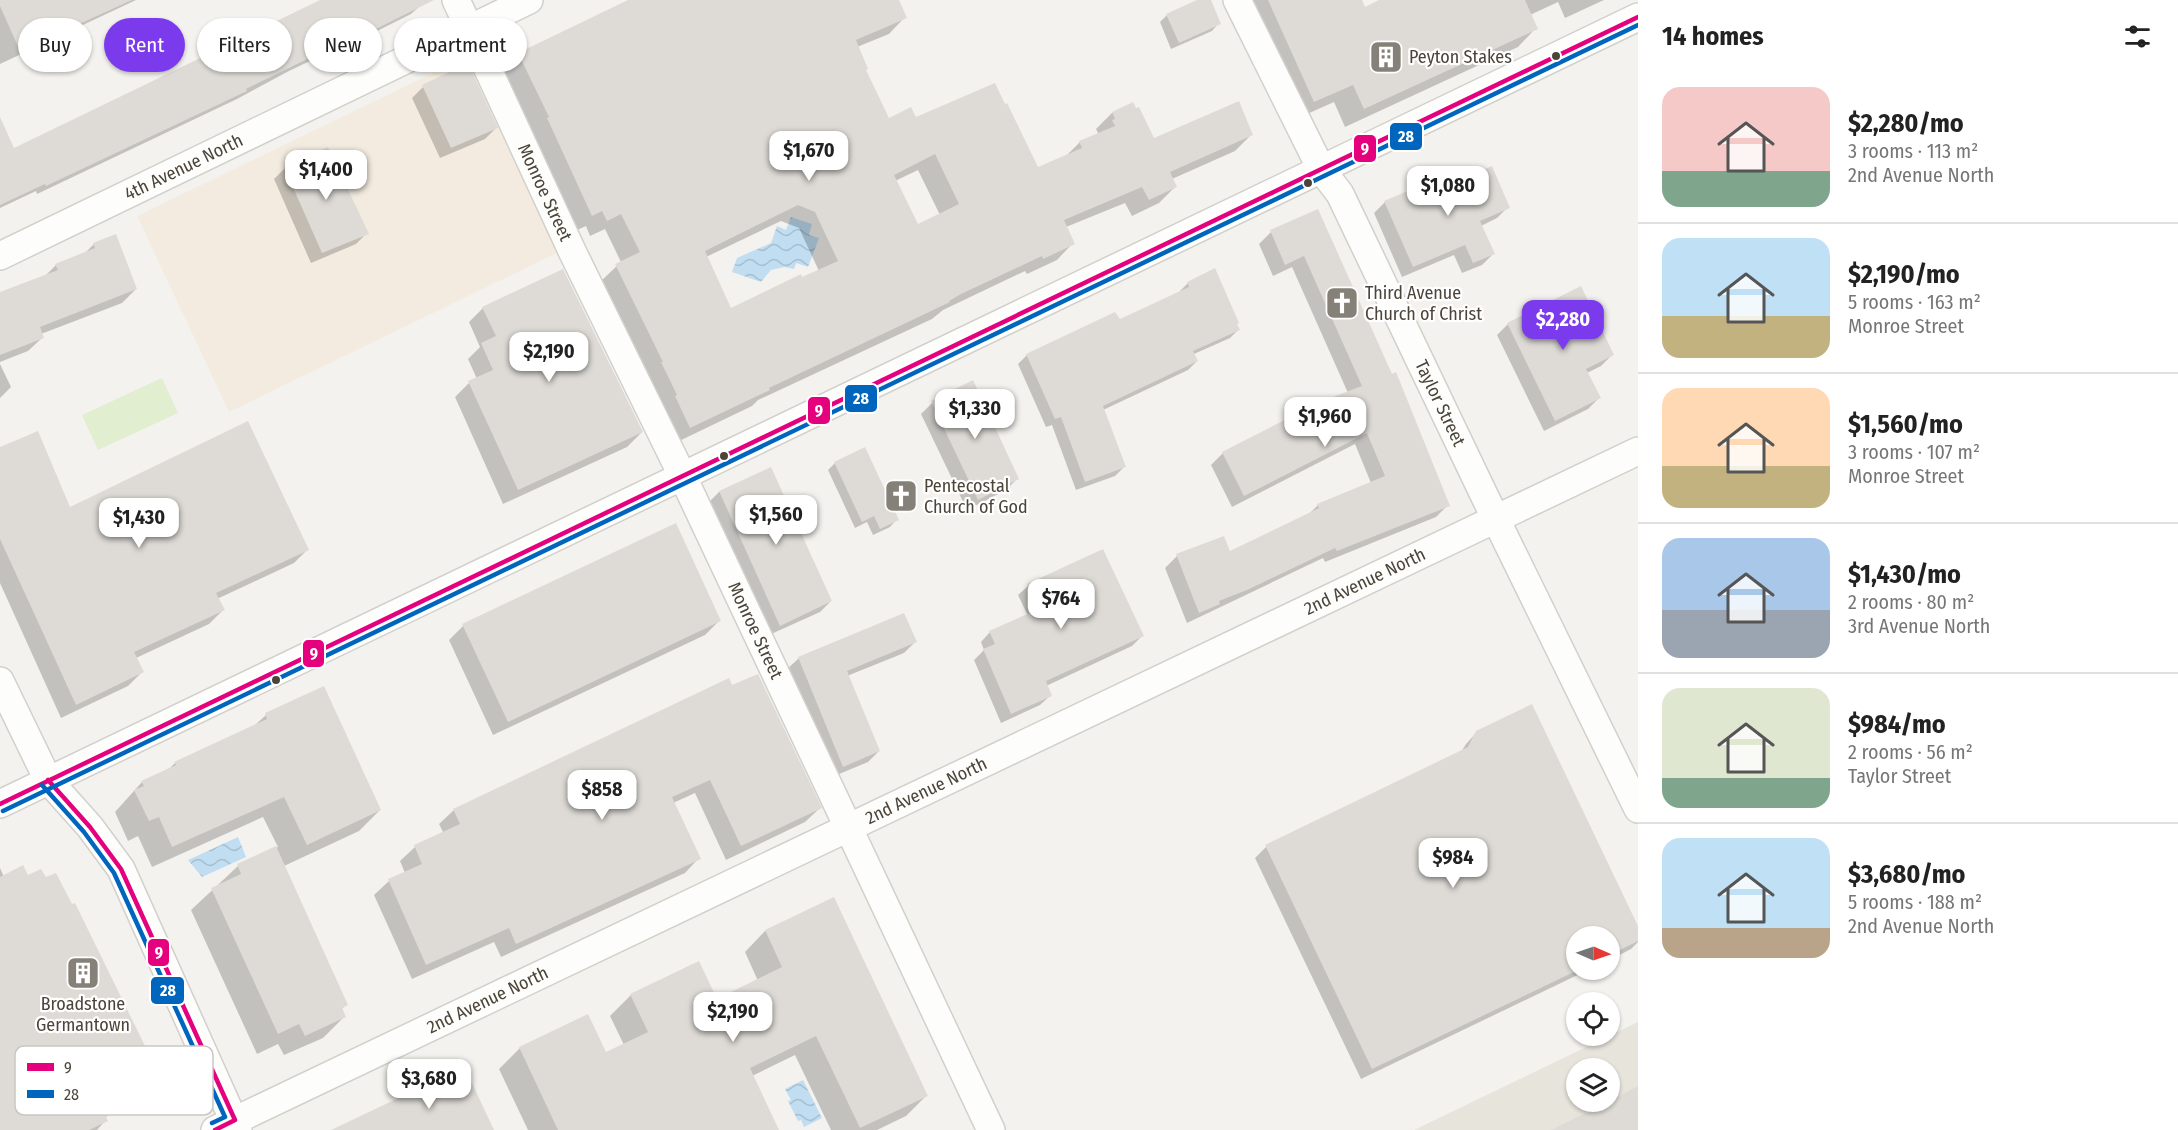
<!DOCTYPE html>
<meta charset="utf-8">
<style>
:root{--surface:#fff;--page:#f2f2f2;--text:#222;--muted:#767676;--line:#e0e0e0;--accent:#7c3aed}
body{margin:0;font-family:"Fira Sans Condensed",sans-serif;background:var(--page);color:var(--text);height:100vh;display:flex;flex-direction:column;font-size:22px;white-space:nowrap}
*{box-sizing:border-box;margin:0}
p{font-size:20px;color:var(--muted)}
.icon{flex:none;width:33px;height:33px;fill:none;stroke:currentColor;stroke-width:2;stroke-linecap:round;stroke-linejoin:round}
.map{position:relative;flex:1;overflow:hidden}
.drawer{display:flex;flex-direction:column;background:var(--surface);width:540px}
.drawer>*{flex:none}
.guide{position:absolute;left:18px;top:18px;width:570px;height:54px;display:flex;gap:12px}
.needle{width:39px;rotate:92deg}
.fabs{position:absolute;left:1566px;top:926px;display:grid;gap:12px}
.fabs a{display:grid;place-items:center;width:54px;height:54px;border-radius:50%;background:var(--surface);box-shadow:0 2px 4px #0004;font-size:30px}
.price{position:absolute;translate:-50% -51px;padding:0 14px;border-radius:12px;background:#fff;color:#222;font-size:20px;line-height:39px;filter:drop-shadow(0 2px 3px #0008)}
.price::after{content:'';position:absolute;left:50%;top:36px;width:18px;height:14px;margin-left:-9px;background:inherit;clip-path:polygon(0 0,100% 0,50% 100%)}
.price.selected{background:var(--accent);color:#fff}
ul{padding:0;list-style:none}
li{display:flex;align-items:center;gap:18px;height:150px;padding:0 24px}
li+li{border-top:2px solid var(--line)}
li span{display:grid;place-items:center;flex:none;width:168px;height:120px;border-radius:18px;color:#555}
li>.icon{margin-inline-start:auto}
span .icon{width:72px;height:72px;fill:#fffc;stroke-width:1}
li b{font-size:26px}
h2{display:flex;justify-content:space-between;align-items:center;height:72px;padding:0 24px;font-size:26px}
.pill{padding:0 21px;border-radius:27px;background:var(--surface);box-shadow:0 2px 4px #0004;font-size:21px;line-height:54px}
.pill.selected{background:var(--accent);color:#fff}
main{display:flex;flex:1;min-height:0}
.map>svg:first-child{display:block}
.residential{fill:#e7e4dc;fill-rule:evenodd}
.commercial{fill:#f3ebdf}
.park{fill:#e1eecf}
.water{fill:url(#water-waves)}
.shadow{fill:#0003;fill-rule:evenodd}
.building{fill:#dedbd6;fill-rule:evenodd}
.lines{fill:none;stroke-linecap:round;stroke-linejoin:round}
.minor-casing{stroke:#d2d0cb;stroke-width:30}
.minor{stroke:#fdfdfc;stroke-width:27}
.bus-1-casing{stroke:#fff;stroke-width:9}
.bus-2-casing{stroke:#fff;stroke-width:9}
.bus-1{stroke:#e5007d;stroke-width:4.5}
.bus-2{stroke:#0065bd;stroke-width:4.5}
.bus-dot{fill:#4b4439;stroke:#fff;stroke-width:2}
.labels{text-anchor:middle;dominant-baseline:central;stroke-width:4.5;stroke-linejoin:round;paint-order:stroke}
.poi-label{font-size:18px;fill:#4b4439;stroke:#fff;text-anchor:start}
.street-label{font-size:18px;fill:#4b4439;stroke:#fff}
.key{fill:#fff;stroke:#c9c7c4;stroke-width:1.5}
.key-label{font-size:16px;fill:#4b4439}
.line-badge{stroke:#fff;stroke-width:2}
.badge-label{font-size:16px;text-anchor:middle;font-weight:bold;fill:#fff}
</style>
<main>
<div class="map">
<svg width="1638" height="1130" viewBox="0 0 1638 1130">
<defs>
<pattern id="water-waves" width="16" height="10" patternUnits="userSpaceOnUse" patternTransform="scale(1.5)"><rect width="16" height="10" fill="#c0ddf1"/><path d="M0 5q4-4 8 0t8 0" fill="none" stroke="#a6bfcf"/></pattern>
</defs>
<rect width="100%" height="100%" fill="#f4f2ee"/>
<path class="residential" d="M1638 1022V1130H1414ZM1576 1068H1610V1101H1576Z"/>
<path class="commercial" d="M472 54 563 250 229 412 137 216Z"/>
<path class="park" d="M162 378 178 413 98 450 82 415Z"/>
<path class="water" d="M791 217 812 224 809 235 819 238 808 267 796 263 794 269 784 267 771 270 761 282 732 272 737 258 771 243 777 226 786 230Z
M238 837 246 857 202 877 188 860Z
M803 1080 822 1118 804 1127 801 1120 798 1121 788 1101 791 1100 785 1089Z"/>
<path class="shadow" d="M12 0H136L0 64V6Z
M324 0H417L420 6 411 14 357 41 356 39 289 71 237 99 37 194 36 191 0 208V120L14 150Z
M632 0H898L905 17 889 34 857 47 865 71 888 120 915 119 1037 169 1065 157 1080 142 1099 135 1096 129 1112 113 1132 104 1153 140 1251 135 1235 151 1172 179 1175 187 1159 203 1132 216 1125 203 1066 227 1073 243 1057 260 1027 274 1025 271 943 310 932 319 758 400 752 406 673 444 600 282 621 262 605 229 590 236 586 226 575 231 531 136 533 134 502 70 519 54ZM918 170 940 215 917 226 895 181ZM781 221 799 228 819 271 730 310 706 257Z
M1201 0H1209L1219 23 1212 31 1171 49 1160 22 1167 15Z
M1241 0H1360L1364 9 1382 0H1604L1565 18 1558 2 1530 15 1536 28 1518 47 1345 127 1334 102 1296 119Z
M423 87 496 128 485 139 440 158 412 98Z
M285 168 367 233 356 244 311 263 274 179Z
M1435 193 1508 207 1497 218 1481 226 1493 254 1482 265 1462 273 1454 255 1402 277 1374 213 1385 202Z
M1317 211 1448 505 1436 517 1325 562 1323 558 1187 623 1165 568 1177 556 1229 553 1307 516 1318 505 1371 483 1355 444 1232 507 1211 465 1222 454 1320 404 1348 393 1292 267 1273 276 1259 244 1271 232Z
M94 244 136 289 122 303 41 334 42 338 28 351 0 362V294L44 277 56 265 84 254Z
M1188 283 1236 324 1239 329 1230 338 1194 354 1197 361 1188 370 1103 410 1124 467 1115 476 1076 490 1052 425 1046 427 1018 364 1027 355 1120 321 1179 292Z
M483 308 642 432 627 447 503 504 455 397 469 383 477 379 468 359 480 347 469 322Z
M1508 324 1612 355 1601 366 1587 373 1599 398 1588 409 1544 431 1497 335Z
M0 364 11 387 0 398Z
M932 403 1017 479 1006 490 967 510 921 414Z
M0 449 69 509 308 549 294 563 217 599 223 610 209 624 136 658 142 672 128 686 61 718 0 583Z
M835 463 897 519 890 527 873 535 867 522 855 528 828 470Z
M770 469 831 601 820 612 769 635 708 503 719 492Z
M1028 586 1142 636 1132 646 1046 686 1050 696 1040 705 1001 723 974 660 984 650 981 642 990 632 1028 616 1018 595Z
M904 615 915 642 904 653 847 676 879 751 868 762 832 777 787 669 798 659Z
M719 621 705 635 493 735 449 640 463 626Z
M728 680 820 808 805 822 726 860 695 793 673 803 699 858 685 873 501 957 494 942 412 979 374 895 389 881 405 873 400 861 415 847 444 834 439 824 454 810Z
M266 715 380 810 359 831 284 866 346 1004 341 1010 344 1017 323 1038 284 1055 278 1044 257 1054 191 910 238 866 278 847 263 817 152 867 138 836 128 841 115 812 142 782 167 771 175 763 253 727Z
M1477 732 1638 929V942L1631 949 1610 960V936H1576V969H1590L1361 1079 1255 858 1266 847 1461 752 1466 744Z
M0 868 4 877 144 1054 146 1061 125 1095 126 1098 105 1118 106 1120 97 1130H0Z
M833 899 926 1096 906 1116 877 1130H831L795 1055 752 1076 777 1130H528L499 1069 520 1048 605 1054 624 1045 610 1016 631 995 716 1001 758 981 745 952 765 931Z"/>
<path class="building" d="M0 0H132L20 51 0 6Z
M320 0H434L366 34 365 32 299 63 246 89 247 91 46 186 45 184 0 205V117L14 148Z
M628 0H899L907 18 856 40 868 69 866 70 889 118 911 107 916 117 995 83 1005 104 1007 103 1038 167 1082 148 1079 141 1115 126 1112 120 1115 119 1112 112 1133 102 1136 108 1139 107 1154 138 1239 101 1253 135 1170 172 1177 187 1149 200 1142 187 1064 220 1075 244 1043 259 1042 256 961 294 949 301 950 302 769 388 770 390 690 428 675 396 677 395 661 362H663L615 264 640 252 621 214 607 221 602 211 592 216 547 118 549 117 518 53ZM935 154 959 204 918 224 894 175ZM798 205 815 212 838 261 802 277 801 274 731 308 705 251Z
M1197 0H1211L1221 24 1179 43 1166 14Z
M1268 0H1362L1365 7 1379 0H1525L1538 29 1364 109 1353 85 1314 102Z
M468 63 498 128 451 148 422 85Z
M328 147 369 234 322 253 284 167Z
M1492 166 1510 208 1480 221 1495 254 1473 263 1465 245 1413 267 1384 201 1431 181 1435 191Z
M1318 209 1392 374 1396 372 1450 506 1337 551 1335 548 1247 590 1219 601 1220 604 1199 613 1176 554 1224 536 1230 551 1319 508 1317 504 1385 476 1367 433 1244 496 1222 452 1320 402 1362 386 1304 256 1285 265 1270 230Z
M116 234 137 289 40 327 44 338 0 355V292L58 270 55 264 95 248 93 243Z
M1215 268 1239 323 1237 324 1240 330 1193 351 1198 361 1103 406 1126 467 1085 482 1061 417 1055 419 1026 354 1115 312 1120 319 1189 287 1187 282Z
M563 269 643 432 518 490 468 381 493 370 481 343 496 336 482 307Z
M1581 286 1614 355 1586 369 1601 398 1555 421 1507 323Z
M973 380 1019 479 978 500 931 401Z
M248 421 309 550 216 593 225 610 134 652 144 672 76 705 0 539V447L38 431 70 507Z
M865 447 899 520 880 529 874 516 862 522 834 462Z
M771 467 832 601 780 626 719 491Z
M676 523 721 621 508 722 462 624Z
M1103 549 1144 636 1046 681 1052 696 1011 714 983 649 995 644 989 631 1039 609 1027 584Z
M904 613 917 642 847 671 880 751 843 767 798 657Z
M758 674 822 808 741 846 710 780 672 797 701 859 516 944 509 928 426 965 388 879 422 864 414 845 460 824 453 809 729 678 732 685Z
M324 686 381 810 307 845 284 797 172 847 159 817 149 821 134 790 144 786 141 781 176 765 174 762 267 719 265 713Z
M1532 704 1638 926V941L1610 955V936H1576V969H1580L1372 1069 1265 845 1468 747 1476 731Z
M276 846 348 1005 342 1008 346 1017 305 1036 299 1024 278 1034 211 888 241 874 237 864Z
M23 865 28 875 41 869 46 877 56 873 72 904 75 903 148 1052 145 1053 148 1061 143 1063V1073L140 1081 127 1095 128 1098 103 1110 108 1121 89 1130H0V877Z
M834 897 928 1096 860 1128 816 1036 750 1068 779 1130H558L519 1047 588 1014 606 1052 648 1032 630 994 699 961 717 999 782 967 765 930Z
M449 1074 472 1083 494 1130H331Z
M1638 1086V1130H1551L1610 1101Z"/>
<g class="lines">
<g class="minor-casing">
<g id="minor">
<path id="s1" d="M456 0 572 251 682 475 991 1130"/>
<path id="s2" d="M1237 0 1321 169 1340 194 1486 499 1638 809"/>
<path id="s3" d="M0 256 529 0"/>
<path d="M0 681 48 780 90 827 121 869 238 1130"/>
<path d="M0 804 1638 17"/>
<path id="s4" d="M215 1130 1638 451"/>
</g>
</g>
<use href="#minor" class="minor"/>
<g class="bus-1-casing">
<path id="bus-1" d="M48 780 90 827 121 869 235 1120 215 1130
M0 804 1638 17"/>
</g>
<g class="bus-2-casing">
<path id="bus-2" d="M42 785 84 832 114 873 225 1117 212 1123
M3 811 1638 25"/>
</g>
<use href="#bus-1" class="bus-1"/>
<use href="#bus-2" class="bus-2"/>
</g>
<defs>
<g id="building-square" transform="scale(1.725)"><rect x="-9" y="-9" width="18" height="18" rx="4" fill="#868178" stroke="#fff"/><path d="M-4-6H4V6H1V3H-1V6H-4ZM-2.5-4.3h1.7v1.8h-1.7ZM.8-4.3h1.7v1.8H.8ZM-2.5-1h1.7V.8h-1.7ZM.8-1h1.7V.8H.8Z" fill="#fff"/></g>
<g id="church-square" transform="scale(1.725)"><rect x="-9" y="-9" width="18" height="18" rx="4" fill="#868178" stroke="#fff"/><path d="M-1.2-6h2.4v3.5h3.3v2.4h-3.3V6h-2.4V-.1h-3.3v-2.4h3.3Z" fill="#fff"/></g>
</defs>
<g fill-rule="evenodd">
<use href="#building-square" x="1386" y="57"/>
<use href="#church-square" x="1342" y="303"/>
<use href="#church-square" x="901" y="496"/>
<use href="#building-square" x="83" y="973"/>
</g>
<g class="bus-dot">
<circle cx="1556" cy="56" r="5"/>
<circle cx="1308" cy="183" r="5"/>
<circle cx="724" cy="456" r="5"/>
<circle cx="276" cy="680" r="5"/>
</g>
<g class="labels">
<g class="poi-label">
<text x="1409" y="57">Peyton Stakes</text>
<text x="1365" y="293">Third Avenue<tspan x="1365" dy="21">Church of Christ</tspan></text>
<text x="924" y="486">Pentecostal<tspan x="924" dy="21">Church of God</tspan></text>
<text x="83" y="1004" text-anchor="middle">Broadstone<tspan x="83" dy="21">Germantown</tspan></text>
</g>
<g class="street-label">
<text stroke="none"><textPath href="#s3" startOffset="204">4th Avenue North</textPath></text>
<text stroke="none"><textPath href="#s1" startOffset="212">Monroe Street</textPath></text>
<text stroke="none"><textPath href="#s2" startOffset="452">Taylor Street</textPath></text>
<text stroke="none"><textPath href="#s4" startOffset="1274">2nd Avenue North</textPath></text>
<text stroke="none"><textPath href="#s1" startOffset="698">Monroe Street</textPath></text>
<text stroke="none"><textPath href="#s4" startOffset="788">2nd Avenue North</textPath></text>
<text stroke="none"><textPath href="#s4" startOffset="302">2nd Avenue North</textPath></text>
</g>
</g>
<rect x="15" y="1046" width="198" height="69" rx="9" class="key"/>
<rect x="27" y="1063" width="27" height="8" fill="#e5007d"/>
<rect x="27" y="1090" width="27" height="8" fill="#0065bd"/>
<g class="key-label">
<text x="64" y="1073">9</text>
<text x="64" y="1100">28</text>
</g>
<g class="line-badge">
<rect x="1389" y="122" width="34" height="29" rx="6" fill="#0065bd"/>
<rect x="1353" y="134" width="24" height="29" rx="6" fill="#e5007d"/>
<rect x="844" y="384" width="34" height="29" rx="6" fill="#0065bd"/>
<rect x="807" y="396" width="24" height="29" rx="6" fill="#e5007d"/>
<rect x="302" y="639" width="23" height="29" rx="6" fill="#e5007d"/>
<rect x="147" y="938" width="23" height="29" rx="6" fill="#e5007d"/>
<rect x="150" y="976" width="35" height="29" rx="6" fill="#0065bd"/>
</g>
<g class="badge-label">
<text x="1406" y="142">28</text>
<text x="1365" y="154">9</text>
<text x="861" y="404">28</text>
<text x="819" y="416">9</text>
<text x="314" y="659">9</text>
<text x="159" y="958">9</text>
<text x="168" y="996">28</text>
</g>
</svg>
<div class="fabs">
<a><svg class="needle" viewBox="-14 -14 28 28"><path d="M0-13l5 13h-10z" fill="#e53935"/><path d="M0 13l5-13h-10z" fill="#767676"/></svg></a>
<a><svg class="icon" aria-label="locate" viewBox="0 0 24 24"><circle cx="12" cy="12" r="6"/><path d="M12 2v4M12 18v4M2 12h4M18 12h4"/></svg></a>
<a><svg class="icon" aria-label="layers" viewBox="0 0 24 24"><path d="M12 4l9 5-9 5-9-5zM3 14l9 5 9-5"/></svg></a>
</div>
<b class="price" style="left:809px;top:182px">$1,670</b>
<b class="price" style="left:326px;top:201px">$1,400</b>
<b class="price" style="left:1448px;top:217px">$1,080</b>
<b class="price selected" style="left:1563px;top:351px">$2,280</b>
<b class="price" style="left:549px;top:383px">$2,190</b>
<b class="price" style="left:975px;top:440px">$1,330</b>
<b class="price" style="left:1325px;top:448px">$1,960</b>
<b class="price" style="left:776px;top:546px">$1,560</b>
<b class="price" style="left:139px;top:549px">$1,430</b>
<b class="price" style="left:1061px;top:630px">$764</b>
<b class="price" style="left:602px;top:821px">$858</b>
<b class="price" style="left:1453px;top:889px">$984</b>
<b class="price" style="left:733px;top:1043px">$2,190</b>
<b class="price" style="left:429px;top:1110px">$3,680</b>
<div class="guide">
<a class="pill">Buy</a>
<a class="pill selected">Rent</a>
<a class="pill">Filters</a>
<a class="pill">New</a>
<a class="pill">Apartment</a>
</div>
</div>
<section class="drawer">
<h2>14 homes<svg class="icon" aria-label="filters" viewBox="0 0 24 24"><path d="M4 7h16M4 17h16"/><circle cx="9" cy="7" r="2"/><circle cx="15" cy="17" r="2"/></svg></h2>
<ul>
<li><span style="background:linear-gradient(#f6c9c9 70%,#7fa58c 0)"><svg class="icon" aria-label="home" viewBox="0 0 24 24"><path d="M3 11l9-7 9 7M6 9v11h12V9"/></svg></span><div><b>$2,280/mo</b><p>3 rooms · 113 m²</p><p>2nd Avenue North</p></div></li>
<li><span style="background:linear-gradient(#bfe0f5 65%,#c2b280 0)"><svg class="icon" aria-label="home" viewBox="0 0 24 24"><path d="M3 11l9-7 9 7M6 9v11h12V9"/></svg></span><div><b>$2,190/mo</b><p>5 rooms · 163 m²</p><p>Monroe Street</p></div></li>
<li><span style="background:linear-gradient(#ffd9b3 65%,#c2b280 0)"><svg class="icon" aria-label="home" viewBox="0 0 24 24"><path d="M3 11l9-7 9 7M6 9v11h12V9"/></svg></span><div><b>$1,560/mo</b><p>3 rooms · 107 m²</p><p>Monroe Street</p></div></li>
<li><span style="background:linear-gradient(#a9c7e8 60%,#9aa5b1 0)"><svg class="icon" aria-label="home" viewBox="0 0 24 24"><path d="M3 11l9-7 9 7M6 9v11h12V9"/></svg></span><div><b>$1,430/mo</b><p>2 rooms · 80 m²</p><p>3rd Avenue North</p></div></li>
<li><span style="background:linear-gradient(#dfe7d0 75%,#7fa58c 0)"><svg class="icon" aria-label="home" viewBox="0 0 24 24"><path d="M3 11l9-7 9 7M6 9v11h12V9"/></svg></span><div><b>$984/mo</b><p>2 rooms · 56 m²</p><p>Taylor Street</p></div></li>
<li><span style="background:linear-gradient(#bfe0f5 75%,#b9a48a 0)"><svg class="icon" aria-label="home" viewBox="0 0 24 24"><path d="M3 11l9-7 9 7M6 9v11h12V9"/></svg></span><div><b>$3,680/mo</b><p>5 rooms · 188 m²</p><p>2nd Avenue North</p></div></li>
</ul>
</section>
</main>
